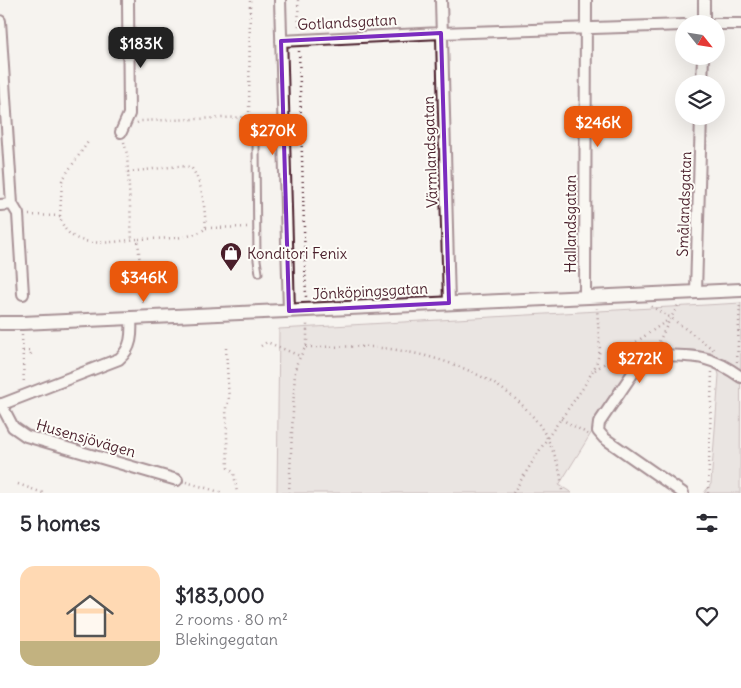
<!DOCTYPE html>
<meta charset="utf-8">
<style>
:root{--surface:#fff;--page:#f2f2f3;--text:#2b2b33;--muted:#7c7c81;--accent:#ea580c}
body{margin:0;font-family:Delius,sans-serif;background:var(--page);color:var(--text);height:100vh;display:flex;flex-direction:column;font-size:19px;white-space:nowrap}
*{box-sizing:border-box;margin:0}
p{font-size:16px;color:var(--muted)}
.icon{flex:none;width:28px;height:28px;fill:none;stroke:currentColor;stroke-width:2;stroke-linecap:round;stroke-linejoin:round}
.map{position:relative;height:493px;overflow:hidden}
.sheet{display:flex;flex-direction:column;background:var(--surface);flex:1}
.sheet>*{flex:none}
.needle{width:32px;rotate:120deg}
.buttons{position:absolute;left:675px;top:15px;display:grid;gap:10px}
.buttons a{display:grid;place-items:center;width:50px;height:50px;border-radius:50%;background:var(--surface);box-shadow:0 5px 20px #0002;font-size:25px}
.price{position:absolute;translate:-50% -42px;padding:0 11px;border-radius:10px;background:var(--accent);color:#fff;font-size:16px;line-height:32px;filter:drop-shadow(0 1px 2px #0008)}
.price::after{content:'';position:absolute;left:50%;top:30px;width:15px;height:11px;margin-left:-8px;background:inherit;clip-path:polygon(0 0,100% 0,50% 100%)}
.price.current{background:#222;color:#fff}
ul{padding:0;list-style:none}
li{display:flex;align-items:center;gap:15px;height:125px;padding:0 20px}
li span{display:grid;place-items:center;flex:none;width:140px;height:100px;border-radius:15px;color:#555}
li>.icon{margin-inline-start:auto}
span .icon{width:60px;height:60px;fill:#fffc;stroke-width:1}
li b{font-size:21px}
h2{display:flex;justify-content:space-between;align-items:center;height:60px;padding:0 20px;font-size:21px}
.map>svg:first-child{display:block}
.green{fill:#dcd4d2;stroke:#937a7e}
.lines{fill:none;stroke-linecap:round;stroke-linejoin:round}
.service-casing{stroke:#4a1f2b;stroke-width:9}
.minor-casing{stroke:#4a1f2b;stroke-width:14}
.tertiary-casing{stroke:#4a1f2b;stroke-width:16}
.path{stroke:#4a1f2b;stroke-width:2.5;stroke-dasharray:1 4;stroke-linecap:butt}
.service{stroke:#fdfcf7;stroke-width:5}
.minor{stroke:#fdfcf7;stroke-width:10}
.tertiary{stroke:#fdfcf7;stroke-width:12}
.marked{fill:none;stroke:#7b2cbf;stroke-width:4;stroke-linejoin:round}
.labels{text-anchor:middle;dominant-baseline:central;stroke-width:4;stroke-linejoin:round;paint-order:stroke}
.street-label{font-size:15px;fill:#4a1f2b;stroke:#fdfcf7}
.poi-label{font-size:15px;fill:#4a1f2b;stroke:#fdfcf7;text-anchor:start}
</style>
<div class="map">
<svg width="741" height="493" viewBox="0 0 741 493">
<rect width="100%" height="100%" fill="#f6f3ef"/>
<filter id="ink" filterUnits="userSpaceOnUse"><feTurbulence type="fractalNoise" baseFrequency=".02" numOctaves="2"/><feDisplacementMap in="SourceGraphic" scale="10" xChannelSelector="R" yChannelSelector="G"/><feConvolveMatrix kernelMatrix="1 2 1 2 8 2 1 2 1" color-interpolation-filters="sRGB"/></filter>
<g filter="url(#ink)">
<path class="green" d="M741 303 740 493H704L711 484 719 375 713 353 692 350 642 351 559 485 572 493H277L279 329Z"/>
<g class="lines">
<g class="service-casing">
<path id="service" d="M259 273 257 260 256 143 260 133 265 126 284 123"/>
</g>
<g class="minor-casing">
<path id="minor" d="M280 0 289 311
M441 0 449 303
M0 21 12 204 18 214 23 294
M704 24V0
M716 24H741
M281 41 441 33 684 25
M702 84 703 56
M121 132 129 114 128 0
M0 205 12 204
M696 292 701 116
M585 297 586 0
M1 404 13 427 26 436 177 480
M0 405 119 359C132 348 132 334 131 318
M683 493 604 438 598 431 599 423 639 364 646 358 653 355C693 356 707 353 741 377"/>
</g>
<g class="tertiary-casing">
<path id="tertiary" d="M0 323H22L741 290"/>
</g>
<path class="path" d="M298 0 299 30
M299 51 306 298
M249 117 250 0
M137 123 141 121 249 117 257 125
M124 142 127 154 132 240
M128 172 179 166 191 167C204 186 204 206 206 228 191 241 157 238 138 239
M29 215 60 216C67 252 111 242 138 239L143 306
M60 216 62 181 68 171 88 142
M206 228 249 227
M651 306 671 318 714 350
M22 335 24 385
M261 346 267 342 300 356
M657 346 670 319
M306 347C328 347 350 346 371 347 438 352 526 381 552 449 558 463 562 477 562 493
M226 348 229 401 226 407 228 468 234 473 237 493
M23 351H30L31 355
M737 362 740 303
M595 370 671 318 678 305
M561 419 588 434
M186 482 223 493
M18 484 43 493
M289 493 295 371 297 363 307 344V321
M513 493 548 437 583 388 596 365 600 350 597 308
M708 493 712 372"/>
<use href="#service" class="service"/>
<use href="#minor" class="minor"/>
<use href="#tertiary" class="tertiary"/>
</g>
</g>
<path d="M0 0H741V493H0ZM441 33 449 303 289 311 281 41Z" fill="#f6f3ef" fill-opacity=".55" fill-rule="evenodd"/>
<path class="marked" d="M441 33 449 303 289 311 281 41Z"/>
<defs>
<g id="shop-pin" transform="scale(1.125)"><path d="M0 17L-7.5 6A9.5 9.5 0 1 1 7.5 6Z" fill="#4a1f2b" stroke="#fdfcf7"/><path d="M-5-2.5h2.3a2.7 3.5 0 0 1 5.4 0H5L5.5 6h-11ZM-1.5-2.5h3a1.5 2.3 0 0 0-3 0Z" fill="#fff"/></g>
</defs>
<g fill-rule="evenodd">
<use href="#shop-pin" x="231" y="253"/>
</g>
<g class="labels">
<g class="street-label">
<text transform="translate(347 22) rotate(-3)">Gotlandsgatan</text>
<text transform="translate(430 152) rotate(-92)">Värmlandsgatan</text>
<text transform="translate(684 204) rotate(-88)">Smålandsgatan</text>
<text transform="translate(570 224) rotate(-90)">Hallandsgatan</text>
<text transform="translate(370 291) rotate(-3)">Jönköpingsgatan</text>
<text transform="translate(86 438) rotate(16)">Husensjövägen</text>
</g>
<g class="poi-label">
<text x="247" y="253">Konditori Fenix</text>
</g>
</g>
</svg>
<div class="buttons">
<a><svg class="needle" viewBox="-14 -14 28 28"><path d="M0-13l5 13h-10z" fill="#e53935"/><path d="M0 13l5-13h-10z" fill="#7c7c81"/></svg></a>
<a><svg class="icon" aria-label="layers" viewBox="0 0 24 24"><path d="M12 4l9 5-9 5-9-5zM3 14l9 5 9-5"/></svg></a>
</div>
<b class="price current" style="left:141px;top:69px">$183K</b>
<b class="price" style="left:598px;top:148px">$246K</b>
<b class="price" style="left:273px;top:156px">$270K</b>
<b class="price" style="left:144px;top:303px">$346K</b>
<b class="price" style="left:640px;top:384px">$272K</b>
</div>
<section class="sheet">
<h2>5 homes<svg class="icon" aria-label="filters" viewBox="0 0 24 24"><path d="M4 7h16M4 17h16"/><circle cx="9" cy="7" r="2"/><circle cx="15" cy="17" r="2"/></svg></h2>
<ul>
<li><span style="background:linear-gradient(#ffd9b3 75%,#c2b280 0)"><svg class="icon" aria-label="home" viewBox="0 0 24 24"><path d="M3 11l9-7 9 7M6 9v11h12V9"/></svg></span><div><b>$183,000</b><p>2 rooms · 80 m²</p><p>Blekingegatan</p></div><svg class="icon" aria-label="heart" viewBox="0 0 24 24"><path d="M12 20l-8-8c-3-5 5-10 8-4 3-6 11-1 8 4z"/></svg></li>
</ul>
</section>
